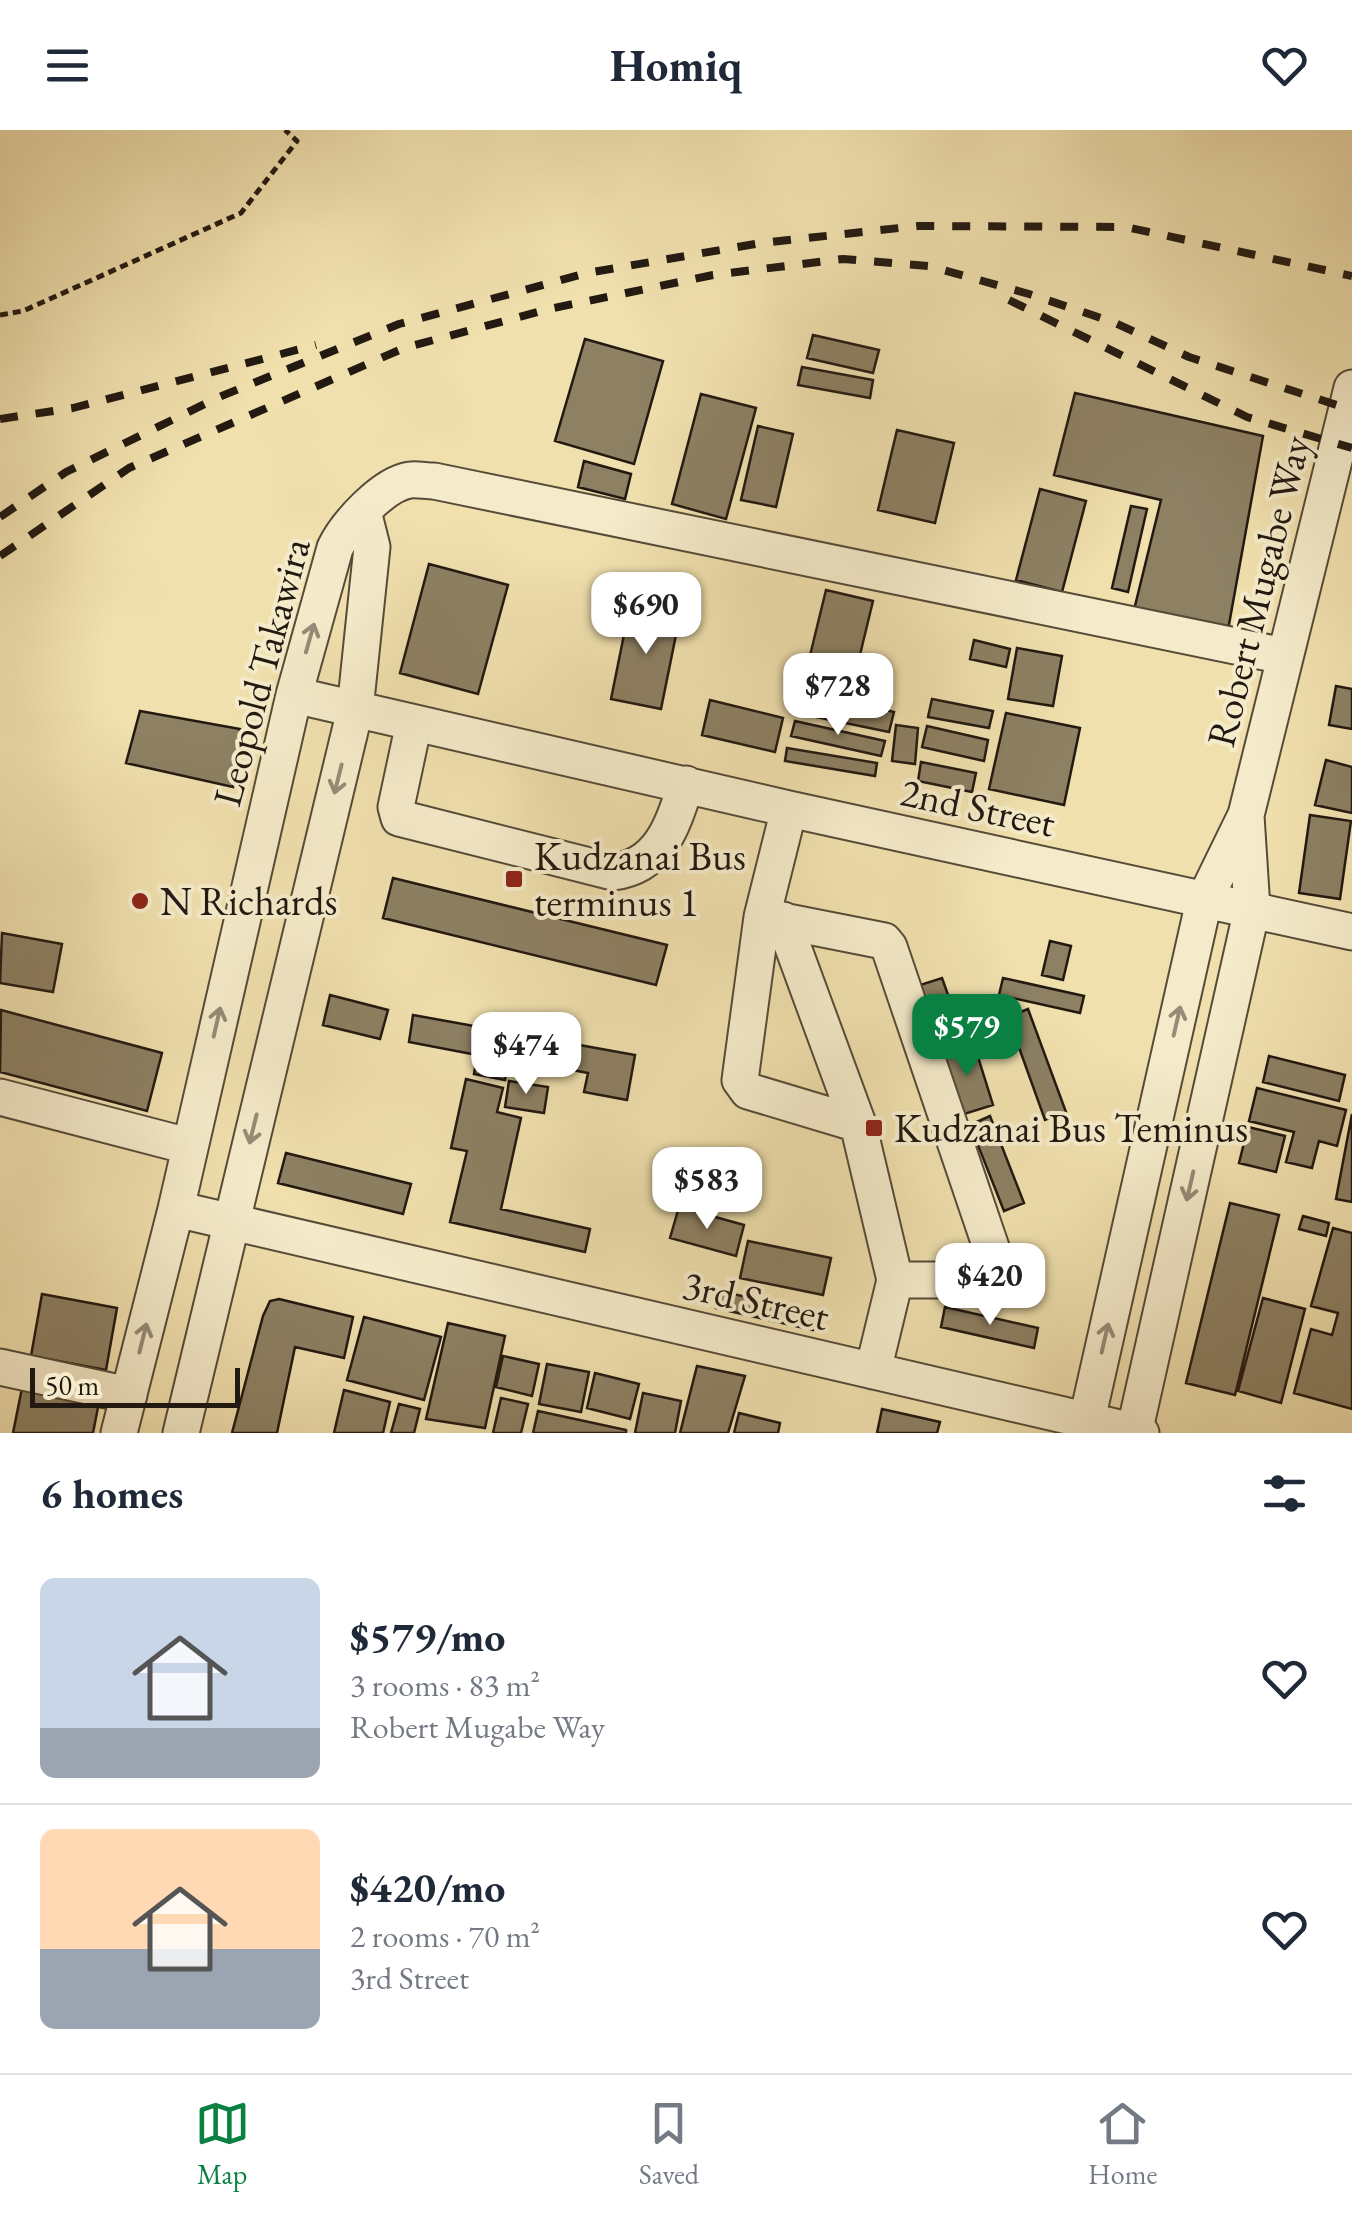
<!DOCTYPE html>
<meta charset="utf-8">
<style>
:root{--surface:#fff;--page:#f6f6f7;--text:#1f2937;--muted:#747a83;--line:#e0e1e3;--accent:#0b8043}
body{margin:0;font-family:"EB Garamond",serif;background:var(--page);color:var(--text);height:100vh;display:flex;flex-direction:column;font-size:38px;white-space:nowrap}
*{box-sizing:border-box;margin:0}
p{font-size:32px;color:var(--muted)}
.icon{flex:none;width:55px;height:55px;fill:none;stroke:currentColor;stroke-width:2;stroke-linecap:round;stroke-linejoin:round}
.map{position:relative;height:1303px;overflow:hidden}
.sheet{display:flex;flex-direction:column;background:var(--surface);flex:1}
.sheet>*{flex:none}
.scale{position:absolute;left:30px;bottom:25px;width:210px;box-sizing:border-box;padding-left:10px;border:5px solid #221911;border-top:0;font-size:28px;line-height:35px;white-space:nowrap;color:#221911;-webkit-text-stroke:8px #f5ebca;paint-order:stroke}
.price{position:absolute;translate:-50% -85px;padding:0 22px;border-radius:20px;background:#fff;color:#222;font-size:32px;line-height:65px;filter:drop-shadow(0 2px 5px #0008)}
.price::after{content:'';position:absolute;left:50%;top:60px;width:30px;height:22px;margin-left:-15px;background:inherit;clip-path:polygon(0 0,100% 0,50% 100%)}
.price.selected{background:var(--accent);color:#fff}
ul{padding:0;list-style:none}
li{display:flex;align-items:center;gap:30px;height:250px;padding:0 40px}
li+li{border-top:2px solid var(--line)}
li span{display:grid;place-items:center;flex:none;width:280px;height:200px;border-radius:15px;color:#555}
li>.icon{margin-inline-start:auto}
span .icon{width:120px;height:120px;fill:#fffc;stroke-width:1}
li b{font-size:42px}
h2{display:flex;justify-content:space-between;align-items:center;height:120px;padding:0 40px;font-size:42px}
header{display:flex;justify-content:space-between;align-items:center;height:130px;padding:0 40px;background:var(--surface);font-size:45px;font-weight:700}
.tabs{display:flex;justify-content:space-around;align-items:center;height:140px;border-top:2px solid var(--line);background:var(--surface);font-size:28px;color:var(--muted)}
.tabs a{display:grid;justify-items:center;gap:5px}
.tabs .selected{color:var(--accent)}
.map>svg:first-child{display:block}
.building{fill:#8d8063;stroke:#221911;stroke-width:2.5}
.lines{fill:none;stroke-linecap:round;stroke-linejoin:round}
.minor-casing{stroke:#564b38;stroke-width:39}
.path{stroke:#221911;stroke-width:5;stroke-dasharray:8 5;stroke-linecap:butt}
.minor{stroke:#f5ebca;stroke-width:35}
.rail{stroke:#221911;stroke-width:8;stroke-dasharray:18 18;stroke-linecap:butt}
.oneway{stroke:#968c77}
.poi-dot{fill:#8f2418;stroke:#f5ebca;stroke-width:4}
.labels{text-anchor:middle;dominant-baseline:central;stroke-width:8;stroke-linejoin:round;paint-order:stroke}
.street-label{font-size:40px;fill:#221911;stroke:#f5ebca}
.poi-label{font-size:40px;fill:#221911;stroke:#f5ebca;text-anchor:start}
</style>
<header><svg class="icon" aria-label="menu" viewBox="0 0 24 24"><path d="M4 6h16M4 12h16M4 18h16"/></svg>Homiq<svg class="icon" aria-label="heart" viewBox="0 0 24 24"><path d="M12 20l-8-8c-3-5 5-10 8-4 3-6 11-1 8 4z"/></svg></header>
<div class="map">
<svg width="1352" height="1303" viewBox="0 0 1352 1303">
<rect width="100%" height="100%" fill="#f0e0ae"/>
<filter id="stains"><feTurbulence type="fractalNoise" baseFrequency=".002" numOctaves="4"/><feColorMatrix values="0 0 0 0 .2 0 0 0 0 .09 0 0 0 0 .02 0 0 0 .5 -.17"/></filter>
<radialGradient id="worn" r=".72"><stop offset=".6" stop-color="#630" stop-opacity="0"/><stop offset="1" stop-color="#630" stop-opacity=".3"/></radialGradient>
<path class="building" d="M813 205 879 220 873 243 807 228Z
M585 209 663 231 634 334 555 311Z
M802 237 873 250 870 268 798 255Z
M1075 263 1263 306 1228 500 1134 480 1161 370 1054 345Z
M701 264 756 278 726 389 672 374Z
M758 296 793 304 776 377 741 370Z
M897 300 954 313 935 393 878 380Z
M584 331 631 344 625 369 578 357Z
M1040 359 1086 371 1062 462 1016 450Z
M1131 376 1147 379 1128 462 1112 458Z
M429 434 508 455 478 564 400 543Z
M826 460 873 471 851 562 804 550Z
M630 475 680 485 661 579 611 569Z
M974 510 1010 519 1006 537 970 529Z
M1017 518 1062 526 1053 576 1008 569Z
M1336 556 1352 559V599L1329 595Z
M802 562 894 582 889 602 797 583Z
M932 569 993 581 989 598 928 587Z
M710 570 783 588 775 622 702 605Z
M140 581 240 599 233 657 126 633Z
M1006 583 1080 598 1064 675 989 659Z
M795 591 885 611 881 626 791 606Z
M896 595 918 598 915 634 892 631Z
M927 596 988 610 984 631 922 617Z
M787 618 877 633 875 646 785 631Z
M1326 630 1352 637V683L1315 675Z
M921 632 976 643 972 662 918 651Z
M1310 685 1351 691 1340 769 1299 763Z
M393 748 667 815 656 855 383 788Z
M2 803 62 814 53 862 0 853Z
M1050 811 1071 816 1063 850 1042 845Z
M942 848 953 879 927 888 917 856Z
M1003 848 1084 866 1080 883 999 865Z
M330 865 388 880 380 909 323 895Z
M1028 879 1066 982 1045 990 1008 887Z
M1 880 162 923 147 981 0 942Z
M413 885 635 925 627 970 584 962 588 943 509 928 505 950 474 944 477 925 409 912Z
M974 914 993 975 961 985 941 924Z
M1269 926 1345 945 1339 971 1263 952Z
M466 949 503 958 497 982 521 988 501 1079 590 1099 585 1122 450 1092 467 1021 451 1018Z
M509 951 548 957 544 983 505 977Z
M1257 958 1346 980 1337 1016 1319 1011 1312 1038 1286 1032 1294 1002 1249 991Z
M1352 984V1072L1336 1069Z
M990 986 1024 1073 1004 1081 970 995Z
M1248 997 1285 1006 1276 1042 1239 1033Z
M286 1023 411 1054 403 1084 278 1053Z
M1230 1073 1279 1085 1235 1265 1186 1253Z
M679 1077 744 1095 736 1126 670 1108Z
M1303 1086 1329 1093 1326 1106 1299 1099Z
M1333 1098 1352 1103V1279L1294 1263 1311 1199 1332 1205 1338 1183 1311 1176Z
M748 1111 831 1128 823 1165 740 1148Z
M720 1161 817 1183 813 1200 716 1178Z
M42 1164 117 1178 106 1240 31 1226Z
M1263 1168 1305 1179 1281 1273 1238 1261Z
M279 1169 353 1187 344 1228 295 1217 277 1303H232L263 1186 270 1171Z
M945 1177 1038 1198 1034 1218 941 1197Z
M364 1187 441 1207 424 1270 347 1250Z
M448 1193 505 1206 485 1298 426 1289Z
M503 1226 539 1234 532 1266 496 1257Z
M547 1234 589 1242 581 1282 539 1274Z
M697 1236 745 1246 728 1303H680Z
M595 1243 639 1254 630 1289 587 1278Z
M23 1253 100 1267 93 1303H13Z
M344 1260 390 1272 383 1303H334Z
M643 1263 681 1271 675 1303H635Z
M501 1268 528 1274 521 1303H493Z
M399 1274 420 1279 414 1303H391Z
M882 1279 940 1292 937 1303H877Z
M538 1281 626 1300V1303H533Z
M739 1283 780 1293 778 1303H734Z"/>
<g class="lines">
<g class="minor-casing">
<path id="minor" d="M294 565 789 679 1352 802
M414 593 396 677 399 688 613 742C661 736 673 694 686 654
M789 679 762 787 740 950 748 961 858 994
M762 787 884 811 889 817 999 1141 992 1150H895
M783 790 858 994 895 1150 873 1241
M0 967 188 1016
M176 1079 1141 1303
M0 1237 129 1265
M119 1303 176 1079 294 565 335 418C346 395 383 354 410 350 417 349 426 351 434 351L1284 526
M181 1303 355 580 372 417 363 381
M1084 1303 1204 771 1246 685 1352 258
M1134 1303 1252 779 1246 686"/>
</g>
<path class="path" d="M0 185 23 181 241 83 297 11 285 0"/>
<use href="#minor" class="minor"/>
<path class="rail" d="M1009 170 1247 287 1352 318
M0 289 73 278 316 215
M0 387 66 342 219 267 399 194 587 143 761 113 918 96 1126 97 1352 146
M0 426 129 338 404 218 549 179 713 145 843 129 929 136 1029 164 1113 192 1189 227 1352 280"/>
</g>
<defs><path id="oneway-shaft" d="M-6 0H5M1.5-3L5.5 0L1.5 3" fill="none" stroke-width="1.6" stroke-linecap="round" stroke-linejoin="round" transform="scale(2.5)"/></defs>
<g class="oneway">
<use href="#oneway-shaft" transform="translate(310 508) rotate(-74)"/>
<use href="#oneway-shaft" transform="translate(338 649) rotate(104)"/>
<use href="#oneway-shaft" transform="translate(1177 891) rotate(-77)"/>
<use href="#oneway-shaft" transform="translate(217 892) rotate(-77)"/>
<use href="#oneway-shaft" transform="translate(253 999) rotate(104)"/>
<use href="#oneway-shaft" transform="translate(1190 1056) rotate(103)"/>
<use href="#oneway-shaft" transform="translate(143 1208) rotate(-76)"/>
<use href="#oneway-shaft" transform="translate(1105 1208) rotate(-77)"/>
</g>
<g class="poi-dot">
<rect x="504" y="739" width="20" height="20" rx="5"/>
<circle cx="140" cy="771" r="10"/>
<rect x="864" y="988" width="20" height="20" rx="5"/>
</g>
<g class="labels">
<g class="street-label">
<text transform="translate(1258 461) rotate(-76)">Robert Mugabe Way</text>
<text transform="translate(261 542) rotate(-75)">Leopold Takawira</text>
<text transform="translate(978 677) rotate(12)">2nd Street</text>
<text transform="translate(756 1170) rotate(13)">3rd Street</text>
</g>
<g class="poi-label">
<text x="534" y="726">Kudzanai Bus<tspan x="534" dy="46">terminus 1</tspan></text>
<text x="160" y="771">N Richards</text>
<text x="894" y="998">Kudzanai Bus Teminus</text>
</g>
</g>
<rect width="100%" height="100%" filter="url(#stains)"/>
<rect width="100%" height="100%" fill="url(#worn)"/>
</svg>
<div class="scale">50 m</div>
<b class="price" style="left:646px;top:527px">$690</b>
<b class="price" style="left:838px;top:608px">$728</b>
<b class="price selected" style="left:967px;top:949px">$579</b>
<b class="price" style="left:526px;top:967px">$474</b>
<b class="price" style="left:707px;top:1102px">$583</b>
<b class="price" style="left:990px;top:1198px">$420</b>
</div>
<section class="sheet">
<h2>6 homes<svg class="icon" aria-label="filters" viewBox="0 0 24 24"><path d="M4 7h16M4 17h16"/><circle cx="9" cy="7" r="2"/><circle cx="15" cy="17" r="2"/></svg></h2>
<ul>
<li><span style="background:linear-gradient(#c9d6e8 75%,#9aa5b1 0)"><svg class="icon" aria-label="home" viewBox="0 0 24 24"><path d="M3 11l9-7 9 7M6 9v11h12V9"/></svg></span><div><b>$579/mo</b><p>3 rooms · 83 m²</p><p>Robert Mugabe Way</p></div><svg class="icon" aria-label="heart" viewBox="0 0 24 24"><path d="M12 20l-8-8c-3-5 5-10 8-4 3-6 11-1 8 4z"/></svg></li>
<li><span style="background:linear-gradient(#ffd9b3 60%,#9aa5b1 0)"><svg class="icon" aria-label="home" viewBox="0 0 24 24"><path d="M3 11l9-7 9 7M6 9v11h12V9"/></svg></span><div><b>$420/mo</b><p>2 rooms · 70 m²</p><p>3rd Street</p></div><svg class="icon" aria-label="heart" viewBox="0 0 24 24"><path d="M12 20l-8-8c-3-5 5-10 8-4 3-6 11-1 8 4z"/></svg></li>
</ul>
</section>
<nav class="tabs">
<a class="selected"><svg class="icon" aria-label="map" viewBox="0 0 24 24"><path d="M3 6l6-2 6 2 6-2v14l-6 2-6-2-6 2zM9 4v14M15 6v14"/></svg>Map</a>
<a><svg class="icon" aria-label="saved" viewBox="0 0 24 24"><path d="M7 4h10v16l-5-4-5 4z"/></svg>Saved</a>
<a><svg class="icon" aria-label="home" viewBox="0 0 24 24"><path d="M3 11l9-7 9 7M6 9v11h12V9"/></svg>Home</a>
</nav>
